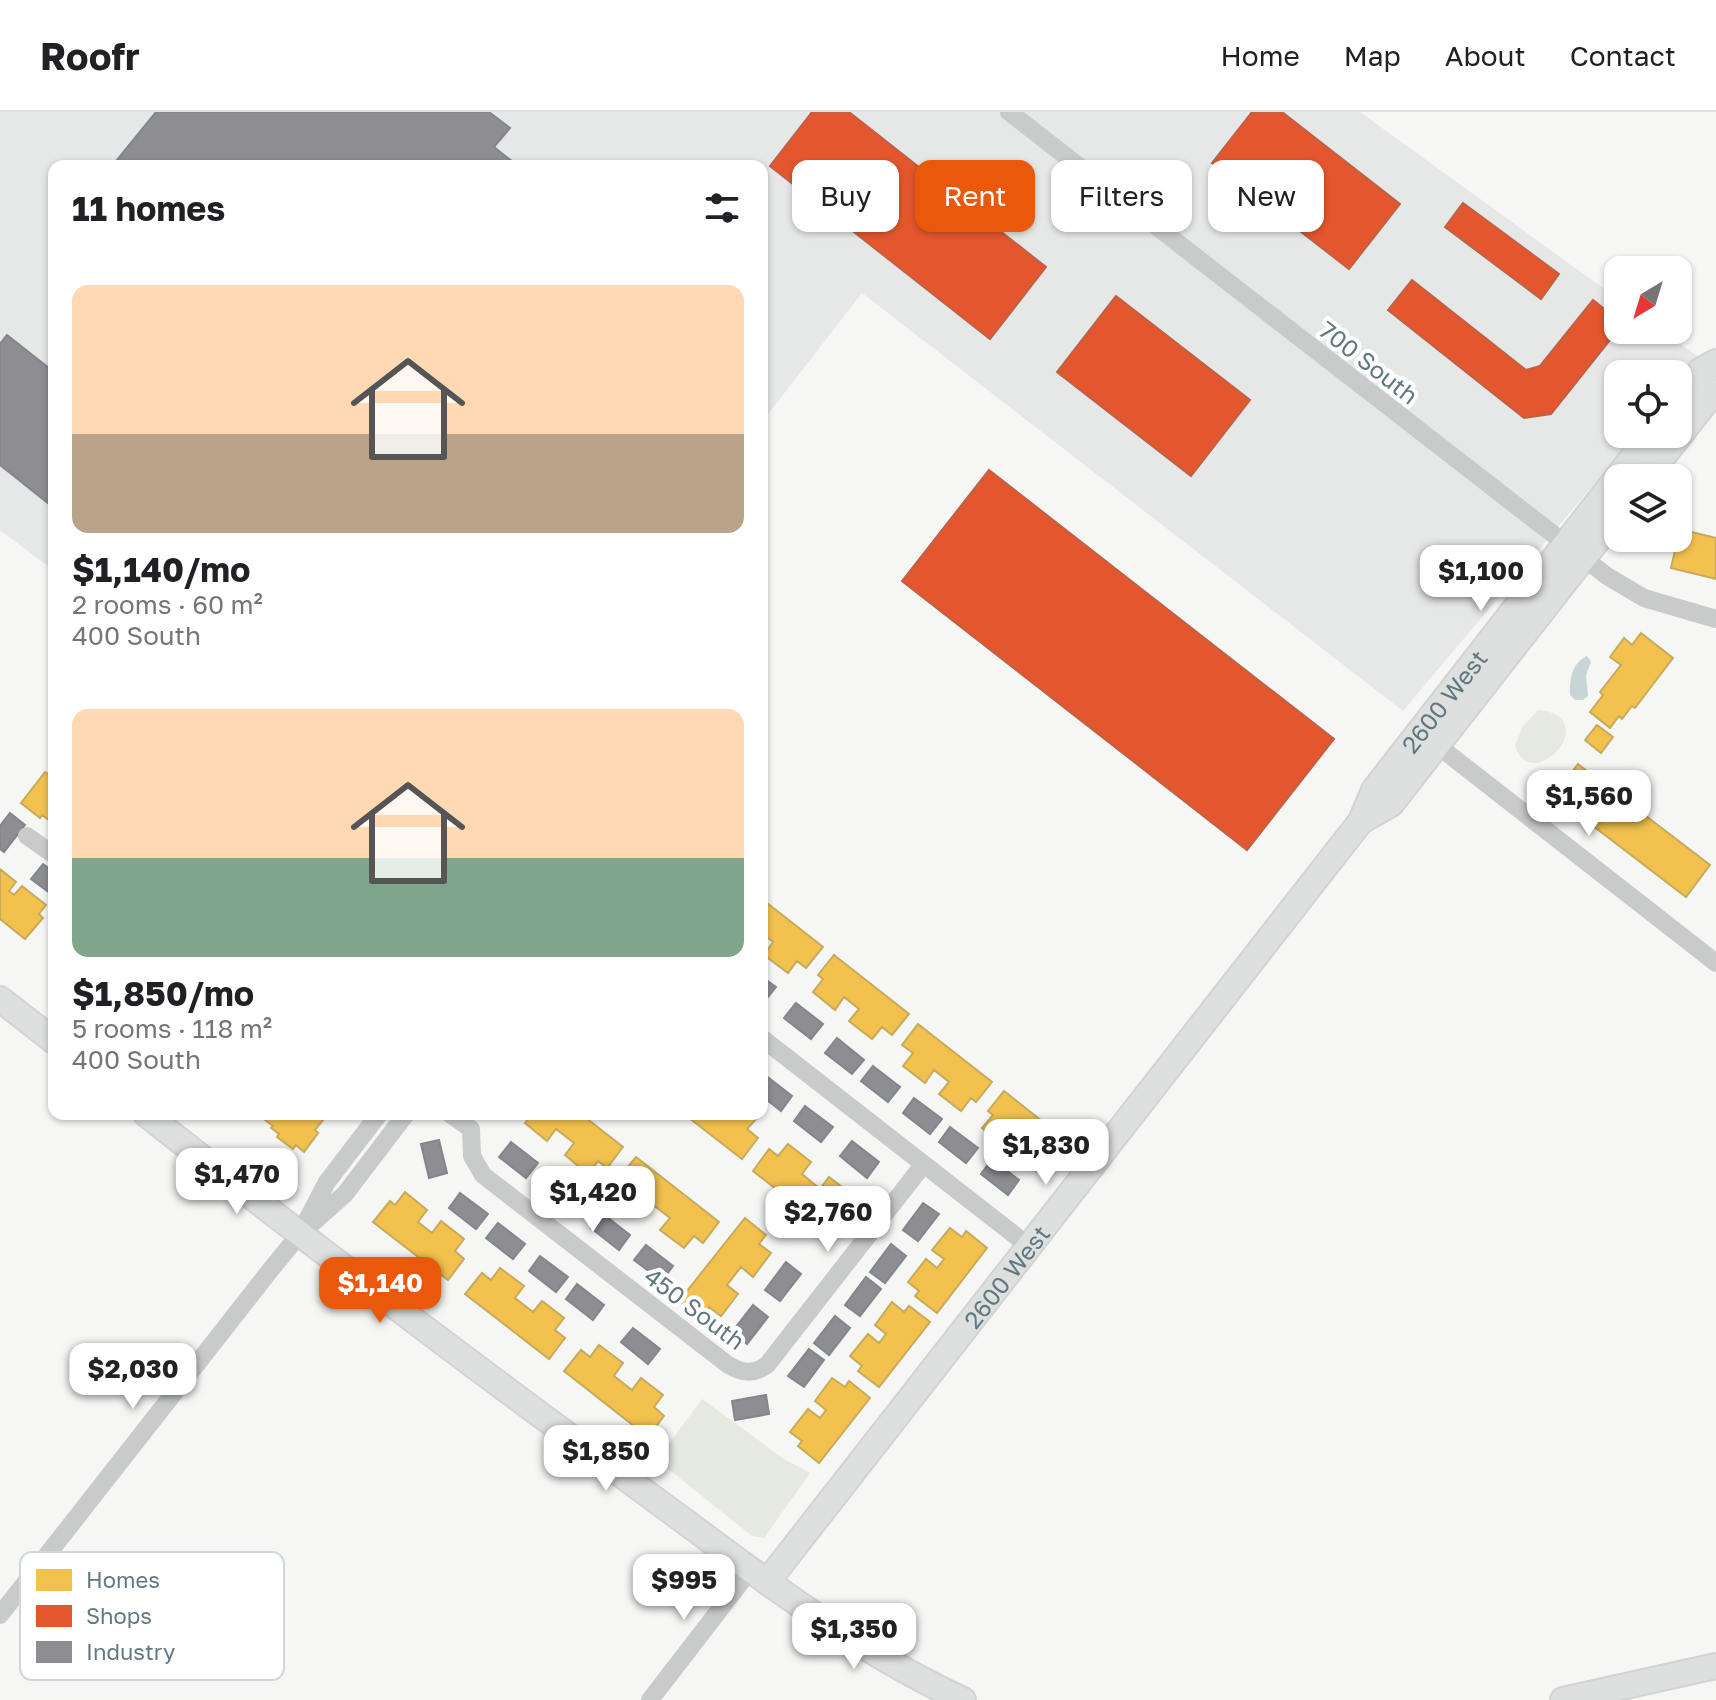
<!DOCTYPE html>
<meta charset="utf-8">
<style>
:root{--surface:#fff;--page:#f6f6f6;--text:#202124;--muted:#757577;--line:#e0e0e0;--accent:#ea580c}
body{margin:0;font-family:"Golos Text",sans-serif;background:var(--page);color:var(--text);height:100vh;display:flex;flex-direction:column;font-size:30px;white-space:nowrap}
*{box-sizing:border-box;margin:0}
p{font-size:26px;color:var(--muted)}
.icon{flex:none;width:44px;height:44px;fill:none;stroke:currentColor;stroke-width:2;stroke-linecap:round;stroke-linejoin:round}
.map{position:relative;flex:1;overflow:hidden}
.sheet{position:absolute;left:48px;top:48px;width:720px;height:960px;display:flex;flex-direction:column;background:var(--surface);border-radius:16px;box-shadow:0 2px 6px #0004}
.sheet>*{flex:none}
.banner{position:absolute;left:792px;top:48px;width:760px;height:72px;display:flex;gap:16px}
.needle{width:52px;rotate:218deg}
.buttons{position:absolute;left:1604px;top:144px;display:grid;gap:16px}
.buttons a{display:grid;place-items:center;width:88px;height:88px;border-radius:16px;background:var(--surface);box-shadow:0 2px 6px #0004;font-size:40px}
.price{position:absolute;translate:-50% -68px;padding:0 18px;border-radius:16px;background:#fff;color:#222;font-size:26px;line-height:52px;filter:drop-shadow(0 2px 4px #0008)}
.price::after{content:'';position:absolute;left:50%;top:48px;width:24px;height:18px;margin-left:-12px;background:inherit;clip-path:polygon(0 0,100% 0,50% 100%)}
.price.active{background:var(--accent);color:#fff}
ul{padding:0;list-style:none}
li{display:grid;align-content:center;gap:16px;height:424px;padding:0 24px}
li span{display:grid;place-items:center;height:248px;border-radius:16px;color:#555}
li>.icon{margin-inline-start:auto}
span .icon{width:144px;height:144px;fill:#fffc;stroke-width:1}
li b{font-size:34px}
h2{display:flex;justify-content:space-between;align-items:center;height:96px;padding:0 24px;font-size:34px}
.pill{padding:0 28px;border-radius:16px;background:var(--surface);box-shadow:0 2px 6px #0004;font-size:28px;line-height:72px}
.pill.active{background:var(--accent);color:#fff}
header{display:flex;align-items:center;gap:48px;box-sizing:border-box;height:112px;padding:0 40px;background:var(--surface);border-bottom:2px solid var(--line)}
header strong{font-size:38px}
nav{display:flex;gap:44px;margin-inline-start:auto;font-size:28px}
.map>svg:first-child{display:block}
.built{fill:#e6e8e7}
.green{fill:#e6e8e2}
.water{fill:#c8d4d5}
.homes{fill:#f2c14e;stroke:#c7ab5d;stroke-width:2}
.shops{fill:#e4572e;stroke:#bd6147;stroke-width:2}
.industry{fill:#8d8d92;stroke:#80878d;stroke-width:2}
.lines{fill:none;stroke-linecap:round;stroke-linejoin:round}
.secondary-casing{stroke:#d2d3d3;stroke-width:28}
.street{stroke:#c9cbcb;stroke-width:18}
.secondary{stroke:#dedfdf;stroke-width:24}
.labels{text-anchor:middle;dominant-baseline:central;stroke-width:8;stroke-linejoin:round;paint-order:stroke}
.street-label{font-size:24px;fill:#627880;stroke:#fff}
.key{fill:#fff;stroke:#d0d6d9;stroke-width:2}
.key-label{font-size:22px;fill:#627880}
</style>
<header>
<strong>Roofr</strong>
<nav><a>Home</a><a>Map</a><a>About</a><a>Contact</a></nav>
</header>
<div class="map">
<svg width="1716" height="1588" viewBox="0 0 1716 1588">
<rect width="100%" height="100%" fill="#f6f6f5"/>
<path class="built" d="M0 0H1360L1618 187V218H1661L1700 246 1678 272V262H1618V322H1636L1403 599 862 181 762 310V54H54V459L0 418Z"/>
<path class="green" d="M1538 598C1606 605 1531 685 1515 634L1523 614Z
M702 1287 784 1347 810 1361 764 1426 752 1424 657 1348Z"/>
<path class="water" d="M1587 544 1591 550 1586 563 1588 584 1583 588H1575L1570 583C1570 567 1571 552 1587 544Z"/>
<path class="homes" d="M1680 417 1716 426V467L1671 456Z
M1641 521 1673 546 1635 596 1632 594 1622 607 1619 604 1610 616 1590 600 1603 583 1600 580 1621 553 1610 545 1624 526 1632 533Z
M1597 613 1613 625 1601 641 1585 628Z
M1578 652 1710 753 1686 785 1554 684Z
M54 654V712L42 703 40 706 21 691 45 660 48 662Z
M0 757 16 770 9 779 14 783 22 774 46 793 39 802 43 806 25 827 0 807Z
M762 787 823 835 806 856 797 849 788 861 764 843 773 830 762 821Z
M834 843 909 902 892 923 882 915 872 927 849 909 859 897 844 885 835 898 813 880 823 867 818 863Z
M918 912 992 970 976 990 971 986 961 999 939 982 949 970 934 958 925 971 903 954 913 941 902 933Z
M1004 979 1067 1029 1051 1049 1047 1046 1036 1059 1014 1040 1023 1028 1014 1022 1005 1034 982 1016 993 1003 988 999Z
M257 1002H318L323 1008 315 1018 318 1021 304 1040 296 1033 293 1037 277 1025 279 1022 271 1016 273 1014Z
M532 1002H581L623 1035 607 1056 598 1049 588 1062 565 1043 574 1031 556 1017 547 1029 525 1011Z
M684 1002H752L757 1006 747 1017 758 1026 742 1047Z
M788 1032 811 1050 802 1062 820 1077 829 1065 851 1082 842 1094 853 1103 836 1124 753 1059 769 1037 778 1044Z
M636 1045 719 1110 703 1131 694 1124 684 1136 660 1118 670 1106 652 1092 643 1103 621 1086 630 1074 619 1066Z
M405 1080 427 1098 418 1110 432 1121 441 1109 464 1127 455 1139 464 1147 448 1168 373 1110 390 1089 395 1093Z
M745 1106 766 1123 759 1132 771 1141 753 1165 741 1155 727 1173 738 1182 721 1204 709 1195 700 1205 679 1189Z
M950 1116 962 1125 966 1119 987 1136 937 1201 915 1184 919 1179 908 1170 926 1147 937 1156 944 1147 932 1138Z
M500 1156 524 1174 515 1186 533 1200 542 1189 564 1206 555 1218 565 1226 549 1247 465 1182 482 1161 491 1168Z
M892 1190 904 1200 909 1194 930 1210 879 1275 858 1259 862 1254 850 1244 868 1222 879 1231 886 1222 875 1213Z
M599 1233 623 1251 614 1264 632 1278 641 1266 663 1283 654 1295 664 1304 648 1325 564 1259 581 1238 590 1245Z
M832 1266 845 1275 849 1269 870 1286 819 1351 798 1334 802 1329 790 1320 808 1297 820 1306 826 1298 815 1289Z"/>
<path class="shops" d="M812 0H849L1046 155 990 227 770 54Z
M1252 0H1282L1400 92 1349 157 1212 51Z
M1463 91 1559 162 1541 187 1445 115Z
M1412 168 1526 258 1540 254 1593 188 1618 208V218L1551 302 1524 306 1388 198Z
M1116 184 1250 288 1191 364 1057 260Z
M989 358 1334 627 1247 738 902 469Z"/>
<path class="industry" d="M156 0H489L510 16 494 35 518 54H112Z
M7 223 54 260V396L0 353V232Z
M10 701 25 713 4 740 0 737V714Z
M43 752 54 760V784L31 767Z
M762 865 776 875 764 890 762 889Z
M796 891 823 912 811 927 784 906Z
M837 926 864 948 852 962 825 941Z
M873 954 900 975 888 990 861 969Z
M765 963 792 984 781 999 762 984V968Z
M914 986 942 1007 930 1022 903 1001Z
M805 994 833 1015 821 1030 794 1009Z
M950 1015 978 1036 966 1051 939 1030Z
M439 1028 447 1061 429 1066 421 1032Z
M852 1029 879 1050 867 1066 840 1044Z
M511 1030 538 1051 526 1066 499 1045Z
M992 1047 1019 1068 1008 1083 981 1062Z
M553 1063 581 1084 569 1099 542 1077Z
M460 1081 488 1102 476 1117 449 1096Z
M923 1091 939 1102 918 1129 903 1118Z
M603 1102 630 1123 619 1138 591 1116Z
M498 1111 525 1132 513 1147 486 1126Z
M891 1132 906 1144 885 1171 870 1160Z
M646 1133 673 1154 662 1169 634 1148Z
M540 1144 568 1165 556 1180 529 1159Z
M786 1150 801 1162 780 1189 765 1178Z
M866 1165 881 1177 860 1204 845 1193Z
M577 1172 604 1193 593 1208 566 1187Z
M753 1193 768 1205 747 1232 732 1220Z
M835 1204 850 1216 829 1243 814 1231Z
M633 1216 660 1237 648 1252 621 1230Z
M809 1237 824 1248 804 1275 788 1264Z
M766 1283 769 1302 735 1308 732 1289Z"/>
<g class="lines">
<g class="secondary-casing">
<g id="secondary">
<path d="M1678 288 1700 259 1716 250"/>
<path d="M1646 366 1716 277"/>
<path d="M1361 709 1391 692 1618 402"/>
<path d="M0 887 54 929"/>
<path d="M146 1002C307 1129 469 1251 634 1372 742 1451 841 1531 963 1588"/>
<path id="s1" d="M767 1470 1361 709 1374 678 1651 322"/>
<path d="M1563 1588 1716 1554"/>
</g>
</g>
<path class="street" d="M1009 0 1607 464 1644 486 1716 507
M1437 633 1716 851
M27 724 54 743
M762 926 1030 1135
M450 1002 471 1017 472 1044 483 1063 727 1252C741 1261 753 1263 767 1253L923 1053
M306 1110 327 1070 379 1002
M0 1503 272 1156 299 1123 345 1082 406 1002
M650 1588 751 1457"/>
<use href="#secondary" class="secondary"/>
</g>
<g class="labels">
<g class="street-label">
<text transform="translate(1369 250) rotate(38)">700 South</text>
<text stroke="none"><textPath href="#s1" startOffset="1112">2600 West</textPath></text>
<text stroke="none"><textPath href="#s1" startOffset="388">2600 West</textPath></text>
<text transform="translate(695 1196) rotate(37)">450 South</text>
</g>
</g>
<rect x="20" y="1440" width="264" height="128" rx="12" class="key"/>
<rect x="36" y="1457" width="36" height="22" fill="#f2c14e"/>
<rect x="36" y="1493" width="36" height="22" fill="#e4572e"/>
<rect x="36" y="1529" width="36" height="22" fill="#8d8d92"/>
<g class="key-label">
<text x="86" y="1476">Homes</text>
<text x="86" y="1512">Shops</text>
<text x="86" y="1548">Industry</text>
</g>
</svg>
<div class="buttons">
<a><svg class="needle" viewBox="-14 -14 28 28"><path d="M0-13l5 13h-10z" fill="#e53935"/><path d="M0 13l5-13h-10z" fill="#757577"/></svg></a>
<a><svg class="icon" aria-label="locate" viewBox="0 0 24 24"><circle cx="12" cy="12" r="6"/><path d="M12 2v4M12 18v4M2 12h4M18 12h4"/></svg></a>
<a><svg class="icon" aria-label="layers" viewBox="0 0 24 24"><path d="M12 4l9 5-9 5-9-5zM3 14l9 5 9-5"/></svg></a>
</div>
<b class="price" style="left:1481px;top:501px">$1,100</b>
<b class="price" style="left:1589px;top:726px">$1,560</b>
<b class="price" style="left:1046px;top:1075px">$1,830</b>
<b class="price" style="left:237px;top:1104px">$1,470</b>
<b class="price" style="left:593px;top:1122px">$1,420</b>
<b class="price" style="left:828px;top:1142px">$2,760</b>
<b class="price active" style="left:380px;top:1213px">$1,140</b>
<b class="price" style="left:133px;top:1299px">$2,030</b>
<b class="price" style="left:606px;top:1381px">$1,850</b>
<b class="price" style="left:684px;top:1510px">$995</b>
<b class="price" style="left:854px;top:1559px">$1,350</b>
<div class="banner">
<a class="pill">Buy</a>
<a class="pill active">Rent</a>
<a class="pill">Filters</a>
<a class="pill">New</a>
</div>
<section class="sheet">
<h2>11 homes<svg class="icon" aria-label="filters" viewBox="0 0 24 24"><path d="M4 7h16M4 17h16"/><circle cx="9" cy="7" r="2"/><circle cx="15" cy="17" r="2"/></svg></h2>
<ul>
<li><span style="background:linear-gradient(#ffd9b3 60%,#b9a48a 0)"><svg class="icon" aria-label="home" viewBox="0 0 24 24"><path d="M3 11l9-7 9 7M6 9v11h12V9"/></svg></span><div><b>$1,140/mo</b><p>2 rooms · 60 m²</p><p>400 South</p></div></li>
<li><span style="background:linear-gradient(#ffd9b3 60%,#7fa58c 0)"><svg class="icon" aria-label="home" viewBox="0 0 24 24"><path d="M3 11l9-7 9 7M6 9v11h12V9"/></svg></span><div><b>$1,850/mo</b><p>5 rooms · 118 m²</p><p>400 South</p></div></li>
</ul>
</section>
</div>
